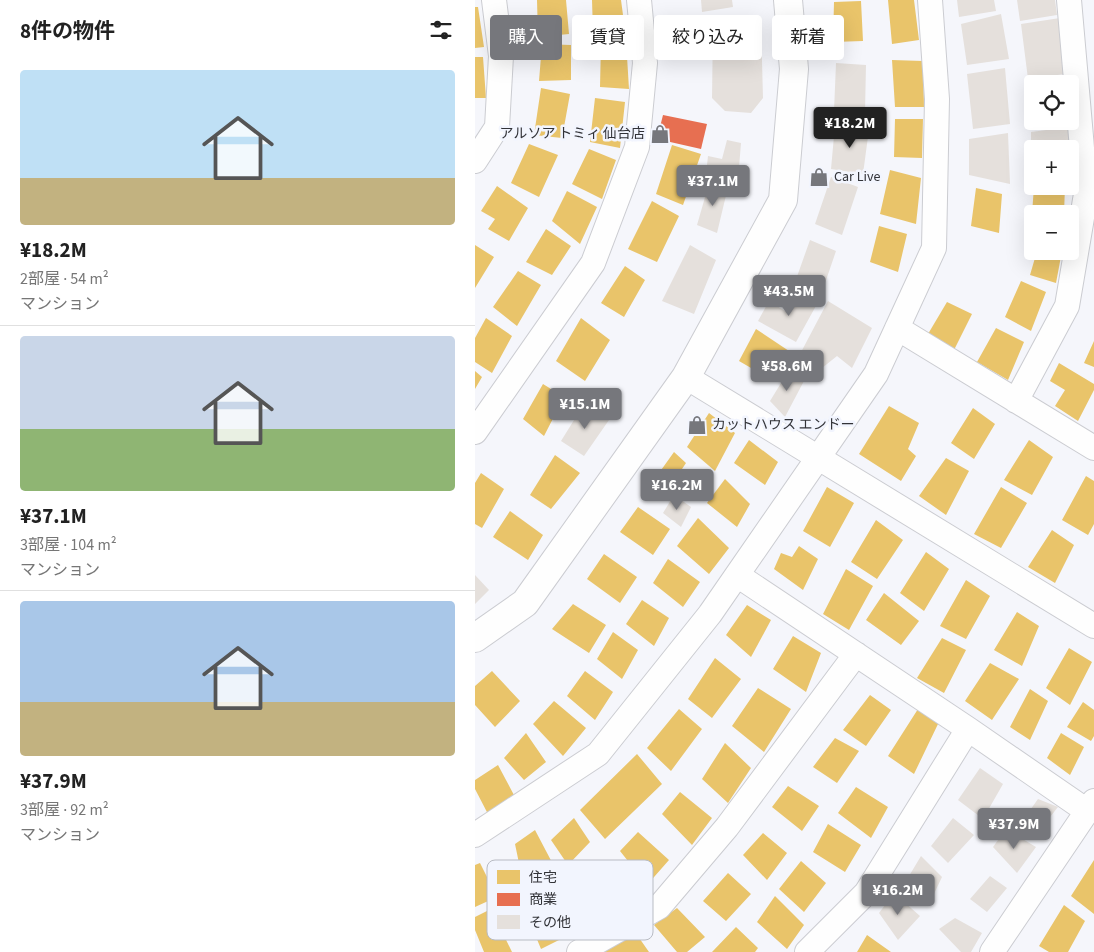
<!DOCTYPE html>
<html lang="ja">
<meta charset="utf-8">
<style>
:root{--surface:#fff;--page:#f6f6f6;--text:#222;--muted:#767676;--line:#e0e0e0;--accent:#76777c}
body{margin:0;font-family:"Source Sans 3","Noto Sans JP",sans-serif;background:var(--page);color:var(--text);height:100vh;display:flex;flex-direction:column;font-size:19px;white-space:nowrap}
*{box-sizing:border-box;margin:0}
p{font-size:16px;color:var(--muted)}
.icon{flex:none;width:28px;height:28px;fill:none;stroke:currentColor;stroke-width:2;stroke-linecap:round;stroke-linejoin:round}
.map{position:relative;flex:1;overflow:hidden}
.panel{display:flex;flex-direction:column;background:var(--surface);width:475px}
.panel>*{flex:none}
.banner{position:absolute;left:15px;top:15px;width:475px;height:45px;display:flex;gap:10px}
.controls{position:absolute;left:549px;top:75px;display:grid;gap:10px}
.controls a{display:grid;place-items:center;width:55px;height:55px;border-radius:5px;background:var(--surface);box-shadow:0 5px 20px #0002;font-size:25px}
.price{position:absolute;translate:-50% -42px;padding:0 11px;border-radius:5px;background:var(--accent);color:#fff;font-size:16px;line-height:32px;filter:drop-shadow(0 1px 2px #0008)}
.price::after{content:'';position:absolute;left:50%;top:30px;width:15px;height:11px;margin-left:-8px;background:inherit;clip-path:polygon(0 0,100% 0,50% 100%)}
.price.active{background:#222;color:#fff}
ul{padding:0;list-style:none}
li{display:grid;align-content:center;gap:10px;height:265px;padding:0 20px}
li+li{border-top:1px solid var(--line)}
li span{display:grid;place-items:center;height:155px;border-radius:5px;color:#555}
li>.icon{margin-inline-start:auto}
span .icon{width:90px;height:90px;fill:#fffc;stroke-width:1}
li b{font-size:21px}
h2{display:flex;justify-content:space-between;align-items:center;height:60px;padding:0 20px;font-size:21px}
.chip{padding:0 18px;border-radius:5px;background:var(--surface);box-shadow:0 5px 20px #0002;font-size:18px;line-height:45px}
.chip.active{background:var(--accent);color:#fff}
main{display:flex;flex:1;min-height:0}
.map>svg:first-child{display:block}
.homes{fill:#e9c46a}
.shops{fill:#e76f51}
.building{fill:#e5e0dc}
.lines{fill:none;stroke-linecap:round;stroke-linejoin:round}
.street-casing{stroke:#cbccd1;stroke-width:26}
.secondary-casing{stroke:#cbccd1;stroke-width:30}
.street{stroke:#fefefe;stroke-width:24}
.secondary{stroke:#fefefe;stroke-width:28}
.labels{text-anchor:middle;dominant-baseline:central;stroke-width:5;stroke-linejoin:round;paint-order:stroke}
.poi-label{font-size:14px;fill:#323338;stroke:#f2f5fe;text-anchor:start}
.key{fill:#f2f5fe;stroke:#b8bbc3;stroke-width:1}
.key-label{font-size:14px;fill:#323338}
</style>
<main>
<section class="panel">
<h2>8件の物件<svg class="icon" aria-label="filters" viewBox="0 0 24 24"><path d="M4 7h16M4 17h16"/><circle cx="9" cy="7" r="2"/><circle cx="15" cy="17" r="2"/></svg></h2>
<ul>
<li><span style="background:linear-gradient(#bfe0f5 70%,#c2b280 0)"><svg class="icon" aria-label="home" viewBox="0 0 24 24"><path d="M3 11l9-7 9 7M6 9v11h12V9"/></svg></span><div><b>¥18.2M</b><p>2部屋 · 54 m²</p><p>マンション</p></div></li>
<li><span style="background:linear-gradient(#c9d6e8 60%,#8fb573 0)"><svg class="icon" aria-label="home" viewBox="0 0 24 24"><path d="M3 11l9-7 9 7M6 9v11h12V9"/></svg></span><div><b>¥37.1M</b><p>3部屋 · 104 m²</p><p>マンション</p></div></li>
<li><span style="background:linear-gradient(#a9c7e8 65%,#c2b280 0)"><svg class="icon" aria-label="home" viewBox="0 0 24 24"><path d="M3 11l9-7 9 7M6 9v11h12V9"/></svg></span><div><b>¥37.9M</b><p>3部屋 · 92 m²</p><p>マンション</p></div></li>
</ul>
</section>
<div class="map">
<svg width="619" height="952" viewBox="0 0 619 952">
<rect width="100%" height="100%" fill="#f5f6fb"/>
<path class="homes" d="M62 0H91L94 34 63 37Z
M117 0H146L150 30 118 32Z
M413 0H439L444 40 417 44Z
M386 1 388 41 358 42 359 2Z
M0 7H3L9 47 0 48Z
M151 40 154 89 125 87 126 42Z
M67 44 96 45V80L64 81Z
M0 57H8L11 98H0Z
M417 60 448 61 449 107H420Z
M66 88 95 94 87 138 59 135Z
M120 98 150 102 145 148 115 142Z
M420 119H448L447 158 419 157Z
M54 144 83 155 64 197 36 183Z
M197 145 226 154 208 205 181 194Z
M114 149 141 160 127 199 97 184Z
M415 170 446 178 441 224 405 214Z
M22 186 53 208 34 241 13 229 20 219 6 211Z
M559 186H590L589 214H557Z
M501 188 527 194 524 233 496 226Z
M92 191 122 207 105 244 77 221Z
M177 201 204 216 182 262 153 249Z
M404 226 432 234 423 272 395 262Z
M71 229 96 246 77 275 51 262Z
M0 245 19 257 0 288Z
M562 251H587L581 283 555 275Z
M150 266 170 280 149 317 126 303Z
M43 271 66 285 42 326 18 307Z
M546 281 571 292 556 331 530 317Z
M472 302 497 314 479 350 453 334Z
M11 318 37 336 17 373 0 362V338Z
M106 318 135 340 110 381 81 361Z
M521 328 549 342 533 380 502 362Z
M281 329 314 351 297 380 264 361Z
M619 341V367L609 363Z
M584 363 619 384V390L603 421 580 406 590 390 575 381Z
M0 371 7 377 0 389Z
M68 384 89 397 69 436 48 419Z
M414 406 444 423 433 449 441 456 426 481 384 454Z
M498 408 520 424 499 459 476 443Z
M234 413 260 433 240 471 212 447Z
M274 440 303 462 290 485 259 463Z
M554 440 578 457 557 495 529 480Z
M199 452 211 463 207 469 228 482 218 497 184 473Z
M80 455 105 473 76 509 55 495Z
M471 458 494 471 471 515 444 496Z
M6 473 29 489 7 528 0 524V483Z
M611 476 619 481V524L613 535 587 520Z
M250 479 275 504 262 527 232 503Z
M352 487 379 503 355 547 328 531Z
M526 487 552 503 526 548 499 534Z
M163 507 195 529 178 555 145 532Z
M35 511 68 535 53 560 18 537Z
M223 518 254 548 234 574 202 546Z
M401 520 428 540 402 579 376 562Z
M577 530 599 545 580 583 553 567Z
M324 546 343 559 328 590 299 569 306 553 317 557Z
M451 552 474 569 449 611 425 593Z
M129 554 162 577 145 603 112 579Z
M193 559 225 582 208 607 178 583Z
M371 569 398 586 374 630 348 614Z
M491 580 515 596 491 639 465 626Z
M409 593 444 621 426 645 391 620Z
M167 600 194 618 179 646 151 624Z
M98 604 131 625 114 653 77 629Z
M272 605 296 620 276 657 251 635Z
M542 612 564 626 547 666 519 650Z
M138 632 163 650 147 679 122 659Z
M318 636 346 653 331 692 298 669Z
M467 638 491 650 469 693 442 678Z
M594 648 617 662 595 705 571 688Z
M240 658 266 679 237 718 213 699Z
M515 663 544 679 517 720 490 701Z
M17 671 45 701 20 727 0 705V686Z
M110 671 138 692 120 720 92 696Z
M283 688 316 709 289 752 257 726Z
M555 689 573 701 555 740 535 727Z
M395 695 416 710 391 746 368 730Z
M79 701 111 728 88 756 58 724Z
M608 702 619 710V736L616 741 592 727Z
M204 709 227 729 196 771 172 748Z
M443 709 463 724 439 774 413 756Z
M51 733 71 762 49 780 29 758Z
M586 733 609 747 595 775 572 758Z
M360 738 384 751 362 783 338 767Z
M250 743 276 768 253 803 227 779Z
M162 754 187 784 130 839 105 810Z
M23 765 40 797 14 816 0 789V780Z
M313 786 344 806 327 831 297 807Z
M381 787 413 807 396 838 363 813Z
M205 792 237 818 217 845 187 814Z
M99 818 115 842 93 865 76 840Z
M353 824 386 845 370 872 338 852Z
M60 830 81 870 41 893 33 880 45 868 40 844Z
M163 832 194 860 172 885 145 851Z
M288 833 312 853 292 880 268 855Z
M619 860V914L596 896Z
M326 861 351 883 329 912 304 889Z
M5 863 22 897 0 907V865Z
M253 873 276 894 251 921 228 901Z
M69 892 90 937 66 949 47 903Z
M300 896 329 925 312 949 282 922Z
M589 905 610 921 593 952H574L564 946Z
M202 908 230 937 212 952H202L179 925Z
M16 909 37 952H9L0 930V917Z
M261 927 283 948 280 952H237Z
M160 932 174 952H129Z
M392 935 416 952H382Z"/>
<path class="shops" d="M188 115 232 124 226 149 182 139Z"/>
<path class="building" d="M226 0H257L258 7 227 12Z
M482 0H519L521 11 484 17Z
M542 0H580L582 15 545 21Z
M526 14 534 59 492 65 486 24Z
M585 18 590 74 553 79 546 24Z
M238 24H286L288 98 276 113 250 111 237 98Z
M361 63 391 65 390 112 359 111Z
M530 68 535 124 498 129 492 74Z
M593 77 594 84H558V118H555L554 84H553V83Z
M360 125 394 129 388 174 356 169Z
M594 127 598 161H595V149H556V132Z
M533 133 535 184 494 175V139Z
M252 140 266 143 263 180 231 174 233 156 247 159Z
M356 177 383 187 367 235 340 224Z
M235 180 253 187 242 233 222 225Z
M335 240 361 251 346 295 319 285Z
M215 245 241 260 219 314 187 301Z
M320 292 342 304 321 342 283 321 294 301 310 311Z
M353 301 397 328 377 368 362 356 347 368 324 356Z
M314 370 330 379 310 417 295 401Z
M109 404 134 420 109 456 86 441Z
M199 495 216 507 206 527 188 513Z
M0 575 14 590 0 604Z
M505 768 528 784 508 819 483 800Z
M563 799 583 807 560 836 548 820Z
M478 818 499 835 473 863 456 846Z
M531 829 561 847 542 873 518 847Z
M446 856 467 877 458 896 434 876Z
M515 876 532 888 512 912 495 899Z
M419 893 445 916 423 940 404 913Z
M480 918 507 933 496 952H486L464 929Z"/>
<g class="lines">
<g class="street-casing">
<path id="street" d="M0 161 22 127 26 56 19 0
M422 328 619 448
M211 377 619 626
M541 401 592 306 611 194 594 0
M0 432 118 263 162 147 170 63 164 0
M262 575 493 729 612 811
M0 835 123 754 235 614 401 374 459 248 462 99 455 0
M104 952 184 907 252 827 381 654
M332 952 391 893 493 729
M517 952 619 801"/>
</g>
<g class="secondary-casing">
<path id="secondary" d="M0 638 50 603 211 377 308 200 319 69 313 0"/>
</g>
<use href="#street" class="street"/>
<use href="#secondary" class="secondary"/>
</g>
<defs>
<g id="shop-bare" transform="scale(1.5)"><path d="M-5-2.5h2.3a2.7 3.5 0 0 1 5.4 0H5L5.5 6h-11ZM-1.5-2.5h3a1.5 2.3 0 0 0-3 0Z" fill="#76777c" stroke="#f2f5fe" stroke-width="2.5" paint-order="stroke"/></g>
</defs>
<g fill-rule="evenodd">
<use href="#shop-bare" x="185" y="134"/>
<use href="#shop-bare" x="344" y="177"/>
<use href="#shop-bare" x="222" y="425"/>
</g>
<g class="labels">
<g class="poi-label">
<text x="170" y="134" text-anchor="end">アルソア トミィ 仙台店</text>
<text x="359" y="177">Car Live</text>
<text x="237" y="425">カットハウス エンドー</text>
</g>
</g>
<rect x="12" y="860" width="166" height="80" rx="8" class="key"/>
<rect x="22" y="870" width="23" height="14" fill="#e9c46a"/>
<rect x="22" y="893" width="23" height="13" fill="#e76f51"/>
<rect x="22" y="915" width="23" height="14" fill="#e5e0dc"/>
<g class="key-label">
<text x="54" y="882">住宅</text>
<text x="54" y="904">商業</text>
<text x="54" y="927">その他</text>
</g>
</svg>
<div class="controls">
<a><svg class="icon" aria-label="locate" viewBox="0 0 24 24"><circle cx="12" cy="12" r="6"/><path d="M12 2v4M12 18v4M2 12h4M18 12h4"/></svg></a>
<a>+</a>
<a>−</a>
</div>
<b class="price active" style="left:375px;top:149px">¥18.2M</b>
<b class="price" style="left:238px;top:207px">¥37.1M</b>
<b class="price" style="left:314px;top:317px">¥43.5M</b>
<b class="price" style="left:312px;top:392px">¥58.6M</b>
<b class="price" style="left:110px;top:430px">¥15.1M</b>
<b class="price" style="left:202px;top:511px">¥16.2M</b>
<b class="price" style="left:539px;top:850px">¥37.9M</b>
<b class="price" style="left:423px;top:916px">¥16.2M</b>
<div class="banner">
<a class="chip active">購入</a>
<a class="chip">賃貸</a>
<a class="chip">絞り込み</a>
<a class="chip">新着</a>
</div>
</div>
</main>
